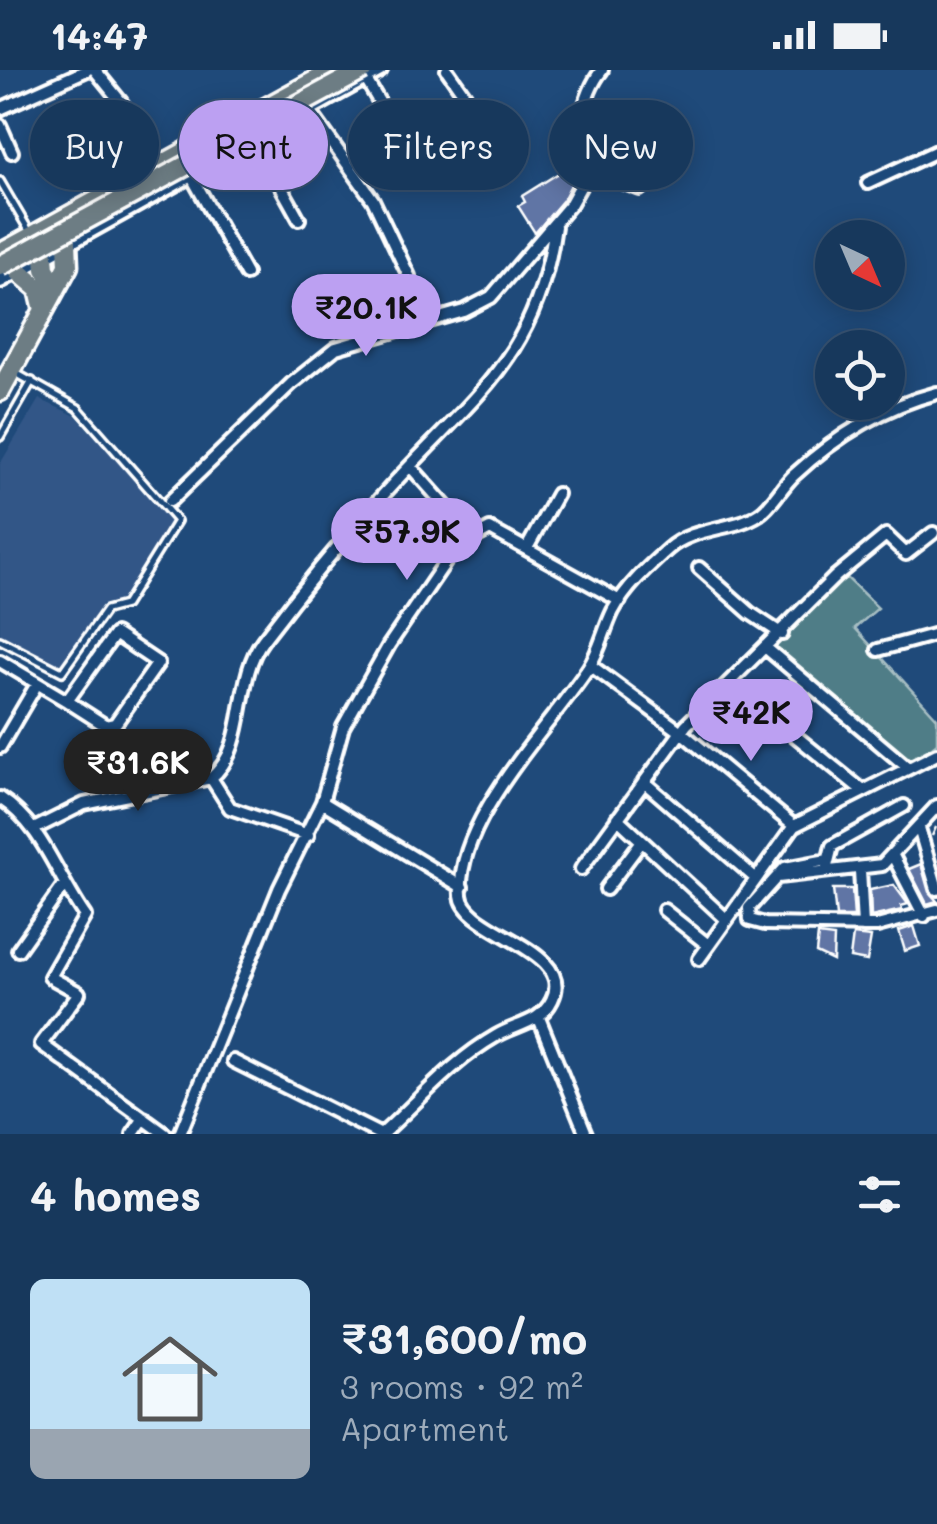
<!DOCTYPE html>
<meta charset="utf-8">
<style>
:root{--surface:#17385c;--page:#203f62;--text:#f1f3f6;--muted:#9eacbb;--line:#365272;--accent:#bca0f2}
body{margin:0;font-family:Mali,sans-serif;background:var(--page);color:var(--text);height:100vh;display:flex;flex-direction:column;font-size:38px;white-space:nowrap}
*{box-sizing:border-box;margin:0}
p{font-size:32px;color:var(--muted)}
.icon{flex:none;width:55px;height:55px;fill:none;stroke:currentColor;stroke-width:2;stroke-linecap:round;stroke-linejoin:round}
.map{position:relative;height:1064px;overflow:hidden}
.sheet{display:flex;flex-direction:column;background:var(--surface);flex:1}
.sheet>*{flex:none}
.hud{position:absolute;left:30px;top:30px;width:878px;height:90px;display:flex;gap:20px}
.needle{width:65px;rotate:136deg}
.tools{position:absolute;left:815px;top:150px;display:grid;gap:20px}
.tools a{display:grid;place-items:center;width:90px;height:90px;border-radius:50%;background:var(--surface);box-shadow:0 5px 25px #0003,0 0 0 2px var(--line);font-size:50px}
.price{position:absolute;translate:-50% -85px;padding:0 22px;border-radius:35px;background:var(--accent);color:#111;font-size:32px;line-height:65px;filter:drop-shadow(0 2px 5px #0008)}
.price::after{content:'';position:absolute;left:50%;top:60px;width:30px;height:22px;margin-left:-15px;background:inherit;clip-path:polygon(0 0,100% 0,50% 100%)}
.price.active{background:#222;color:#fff}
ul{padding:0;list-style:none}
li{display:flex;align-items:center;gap:30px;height:250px;padding:0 30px}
li span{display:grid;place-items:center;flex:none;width:280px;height:200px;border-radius:15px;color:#555}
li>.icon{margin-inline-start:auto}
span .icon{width:120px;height:120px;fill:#fffc;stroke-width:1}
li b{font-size:42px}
h2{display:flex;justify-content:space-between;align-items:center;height:120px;padding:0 30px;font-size:42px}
.chip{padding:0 35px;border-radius:45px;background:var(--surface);box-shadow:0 5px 25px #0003,0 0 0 2px var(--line);font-size:35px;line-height:90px}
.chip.active{background:var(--accent);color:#111}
.status{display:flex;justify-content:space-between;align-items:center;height:70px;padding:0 50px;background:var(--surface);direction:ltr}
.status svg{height:28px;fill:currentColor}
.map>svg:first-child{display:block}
.built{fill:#325787}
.green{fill:#4f7d87;stroke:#a7bec3;stroke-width:2.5}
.building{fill:#6075a5;stroke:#fff;stroke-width:2.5}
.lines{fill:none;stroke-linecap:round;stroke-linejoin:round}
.service-casing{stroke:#fff;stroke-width:12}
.minor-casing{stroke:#fff;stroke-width:18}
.tertiary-casing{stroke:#fff;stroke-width:20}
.trunk-casing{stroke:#fff;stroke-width:25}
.path{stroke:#fff;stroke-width:2.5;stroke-dasharray:10 8;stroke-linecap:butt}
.service{stroke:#1f4a7a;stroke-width:5}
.minor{stroke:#1f4a7a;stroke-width:10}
.tertiary{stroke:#1f4a7a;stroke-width:12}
.trunk{stroke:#6d7d84;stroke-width:18}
.trunk-bridge-casing{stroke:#fff;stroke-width:25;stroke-linecap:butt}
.trunk-bridge{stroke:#6d7d84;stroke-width:18}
</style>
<div class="status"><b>14:47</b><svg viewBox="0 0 49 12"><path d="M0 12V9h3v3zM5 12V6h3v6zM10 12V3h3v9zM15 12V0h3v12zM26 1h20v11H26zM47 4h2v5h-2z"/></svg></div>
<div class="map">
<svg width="937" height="1064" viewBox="0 0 937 1064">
<rect width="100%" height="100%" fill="#1f4a7a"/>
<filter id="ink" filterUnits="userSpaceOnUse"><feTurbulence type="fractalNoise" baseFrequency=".01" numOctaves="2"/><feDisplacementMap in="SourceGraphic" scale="20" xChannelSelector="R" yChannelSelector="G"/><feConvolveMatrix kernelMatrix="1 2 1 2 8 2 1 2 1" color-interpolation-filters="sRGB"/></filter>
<g filter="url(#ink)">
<path class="built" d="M39 329 76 346 171 450 120 532 103 534 58 600 0 565V394Z"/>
<path class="green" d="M844 505 878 538 855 558 937 648V673L907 697 772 579Z"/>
<path class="building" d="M575 93 576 105 563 130 535 163 518 136 525 132 522 126Z
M921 794 929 822 937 831 927 834 909 799Z
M894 815 908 834 901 836 902 840 871 847 870 820Z
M833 819H852L854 847H836Z
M914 856 920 876 905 881 899 861Z
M818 865 834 867 833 891 816 883Z
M853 865 871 867 867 891 850 888Z"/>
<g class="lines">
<g class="service-casing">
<path id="service" d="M0 111 31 164
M120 116 107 88 124 76 132 78 147 101
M0 367 32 311
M0 570 62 602 106 540 125 535 177 451 78 338 14 302"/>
</g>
<g class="minor-casing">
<path id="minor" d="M95 0 121 32 161 97
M447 0 503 80
M602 0C583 23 570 74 596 97 608 108 625 113 640 119
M365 8 406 77
M0 39 87 0
M309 40 373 130 409 206 414 255
M0 55 12 82
M255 70 299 149
M192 107 246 204
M868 113 937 81
M410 396 475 469
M170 431 291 314 336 278 464 241 491 227 570 135 585 108 588 88
M527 478 557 424
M699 498 750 543 782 564
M115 564 158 593 115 654 106 656 67 631Z
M766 578 907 697
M878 580 937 564
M0 591 67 631
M590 595 681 662 794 756
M730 613 862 720
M0 677 34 619
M211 708 230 738 308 765
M644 712 754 807
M0 728C43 756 56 805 85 846L50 907 79 923 41 974 165 1064
M322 732 462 817
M617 748 726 849
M919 758 937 819
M34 759 84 734 211 708C250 675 233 610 263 570 304 516 349 462 394 413 476 324 538 285 555 156
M893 786 924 846
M827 790 785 798 749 838 750 850 765 854 877 856 937 840
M827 796 832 776 904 736
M581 799 686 655 836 506 886 465 906 484 933 463
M860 800 863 856
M778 807 882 795 937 736
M606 819 642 771
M664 840 708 875
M18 880 64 815
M699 889 794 756 937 684
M539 948 586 1064
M233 991 379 1064
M133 1064 144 1048
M180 1064 279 819 322 732 343 657 389 575 455 478 490 459 620 531
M382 1064C420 1030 451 992 496 966 516 954 541 953 552 930 577 879 464 863 461 825 455 749 551 656 589 597 600 580 604 559 613 541 626 517 647 498 668 479 694 456 733 461 759 444 772 436 782 416 794 405 834 368 883 337 937 323"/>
</g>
<g class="tertiary-casing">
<path id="tertiary" d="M0 211 380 0"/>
</g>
<g class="trunk-casing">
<path id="trunk" d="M42 162 45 199 55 214
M0 184 335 0
M18 201 39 219 44 240
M0 321 68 196 66 149"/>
</g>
<path class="path" d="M932 766 937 755"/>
<use href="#service" class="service"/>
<use href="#minor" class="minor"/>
<use href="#tertiary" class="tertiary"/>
<use href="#trunk" class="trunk"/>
<g class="trunk-bridge-casing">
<path id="trunk-bridge" d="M0 196 363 0"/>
</g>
<use href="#trunk-bridge" class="trunk-bridge"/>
</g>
</g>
</svg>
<div class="tools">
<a><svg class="needle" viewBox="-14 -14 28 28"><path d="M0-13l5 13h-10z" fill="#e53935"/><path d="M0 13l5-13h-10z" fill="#9eacbb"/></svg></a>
<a><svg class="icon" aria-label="locate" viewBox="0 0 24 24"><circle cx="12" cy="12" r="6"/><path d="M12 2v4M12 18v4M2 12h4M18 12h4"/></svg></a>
</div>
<b class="price" style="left:366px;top:289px">₹20.1K</b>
<b class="price" style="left:407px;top:513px">₹57.9K</b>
<b class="price" style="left:751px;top:694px">₹42K</b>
<b class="price active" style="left:138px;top:744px">₹31.6K</b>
<div class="hud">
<a class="chip">Buy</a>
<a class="chip active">Rent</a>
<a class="chip">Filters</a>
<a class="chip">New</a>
</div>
</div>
<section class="sheet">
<h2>4 homes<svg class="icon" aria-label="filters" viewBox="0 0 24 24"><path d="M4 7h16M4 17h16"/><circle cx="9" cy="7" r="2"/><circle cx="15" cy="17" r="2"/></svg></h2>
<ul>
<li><span style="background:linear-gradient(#bfe0f5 75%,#9aa5b1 0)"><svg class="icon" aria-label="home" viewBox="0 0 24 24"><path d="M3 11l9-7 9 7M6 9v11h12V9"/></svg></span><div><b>₹31,600/mo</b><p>3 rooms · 92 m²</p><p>Apartment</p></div></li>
</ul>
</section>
